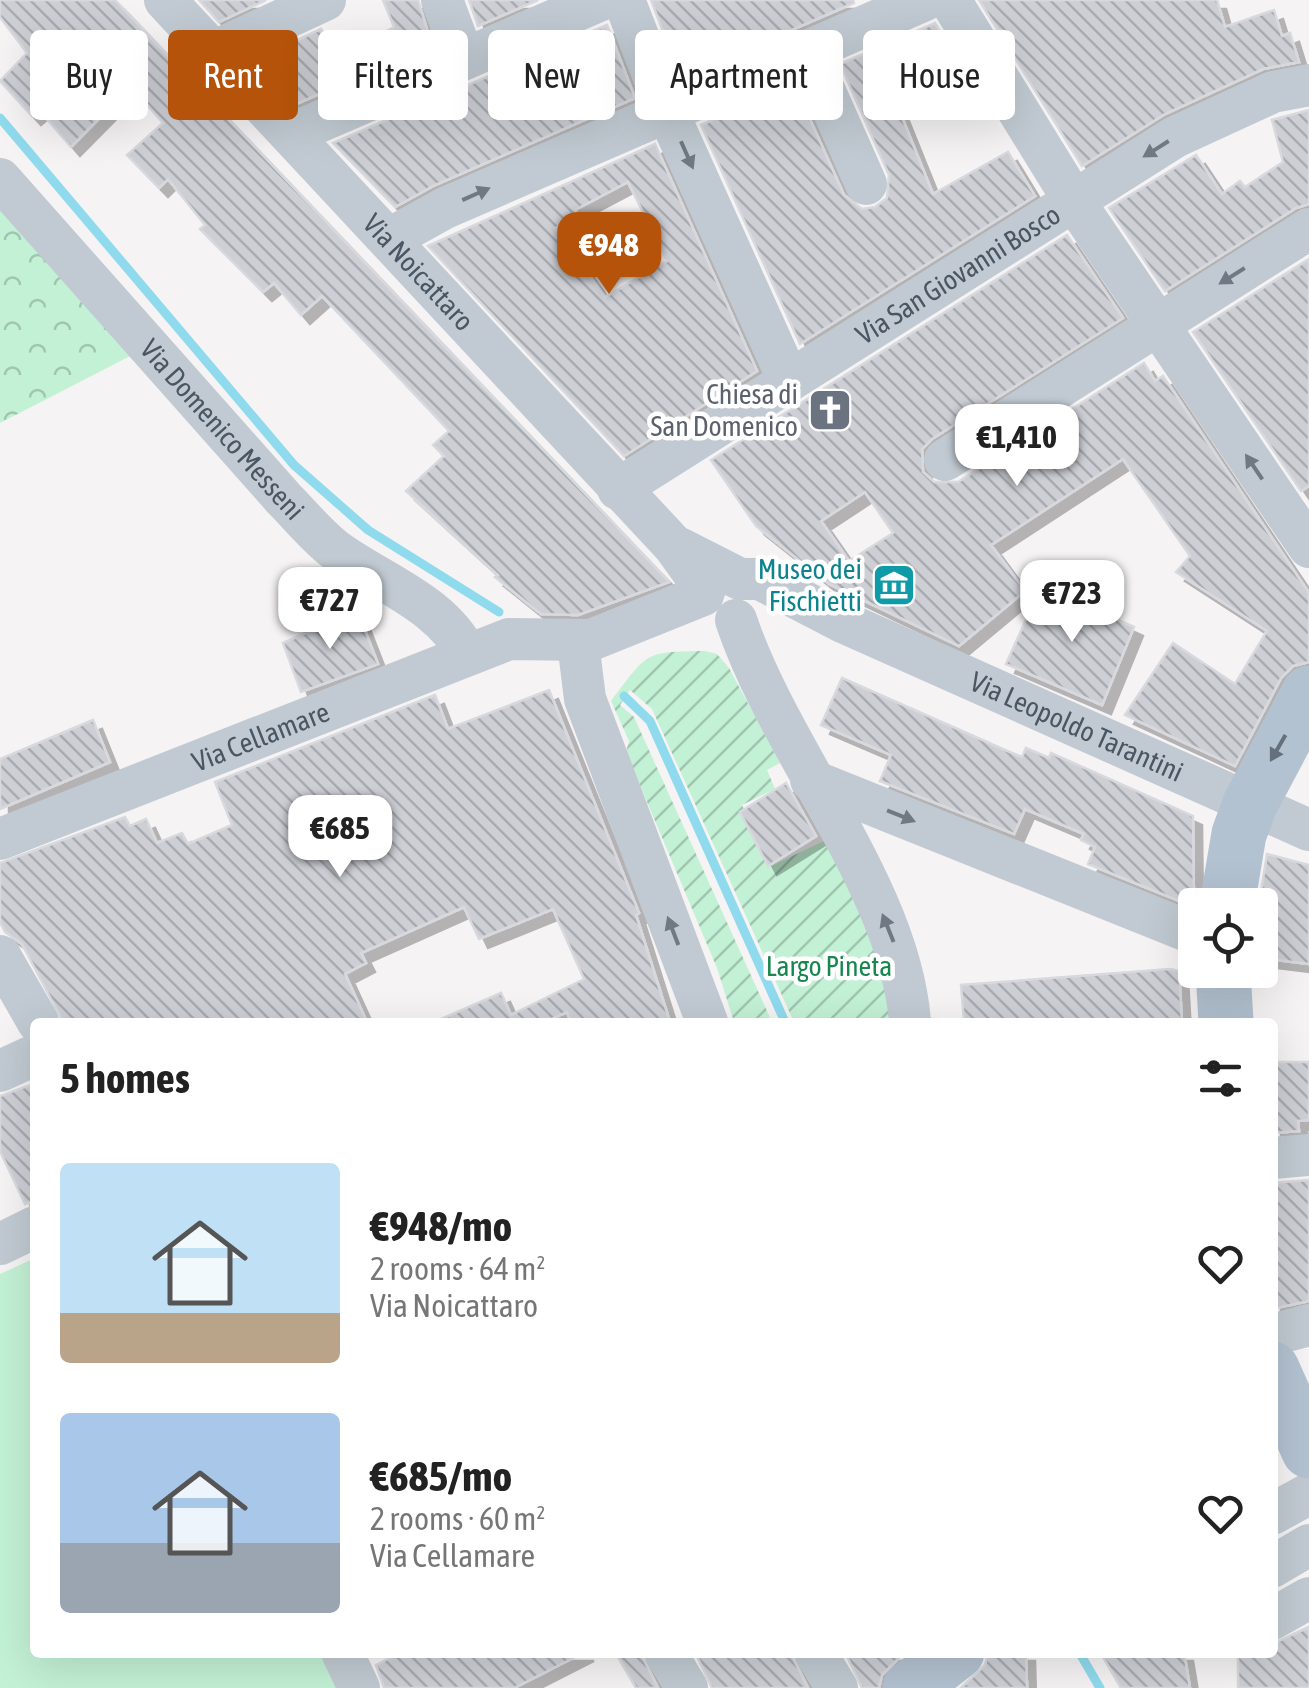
<!DOCTYPE html>
<meta charset="utf-8">
<style>
:root{--surface:#fff;--page:#f6f6f6;--text:#222;--muted:#767676;--accent:#b45309}
body{margin:0;font-family:"Asap Condensed",sans-serif;background:var(--page);color:var(--text);height:100vh;display:flex;flex-direction:column;font-size:38px;white-space:nowrap}
*{box-sizing:border-box;margin:0}
p{font-size:32px;color:var(--muted)}
.icon{flex:none;width:55px;height:55px;fill:none;stroke:currentColor;stroke-width:2;stroke-linecap:round;stroke-linejoin:round}
.map{position:relative;flex:1;overflow:hidden}
.details{position:absolute;left:30px;top:1018px;width:1248px;height:640px;display:flex;flex-direction:column;background:var(--surface);border-radius:10px;box-shadow:0 10px 40px #0002}
.details>*{flex:none}
.guide{position:absolute;left:30px;top:30px;width:1250px;height:90px;display:flex;gap:20px}
.tools{position:absolute;left:1178px;top:888px;display:grid;gap:20px}
.tools a{display:grid;place-items:center;width:100px;height:100px;border-radius:10px;background:var(--surface);box-shadow:0 10px 40px #0002;font-size:50px}
.price{position:absolute;translate:-50% -85px;padding:0 22px;border-radius:20px;background:#fff;color:#222;font-size:32px;line-height:65px;filter:drop-shadow(0 2px 5px #0008)}
.price::after{content:'';position:absolute;left:50%;top:60px;width:30px;height:22px;margin-left:-15px;background:inherit;clip-path:polygon(0 0,100% 0,50% 100%)}
.price.selected{background:var(--accent);color:#fff}
ul{padding:0;list-style:none}
li{display:flex;align-items:center;gap:30px;height:250px;padding:0 30px}
li span{display:grid;place-items:center;flex:none;width:280px;height:200px;border-radius:10px;color:#555}
li>.icon{margin-inline-start:auto}
span .icon{width:120px;height:120px;fill:#fffc;stroke-width:1}
li b{font-size:42px}
h2{display:flex;justify-content:space-between;align-items:center;height:120px;padding:0 30px;font-size:42px}
.pill{padding:0 35px;border-radius:10px;background:var(--surface);box-shadow:0 10px 40px #0002;font-size:35px;line-height:90px}
.pill.selected{background:var(--accent);color:#fff}
.map>svg:first-child{display:block}
.park{fill:url(#park-crowns)}
.garden{fill:url(#garden-furrows)}
.pitch{fill:#c3f1d5}
.lines{fill:none;stroke-linecap:round;stroke-linejoin:round}
.stream{stroke:#90daee;stroke-width:9}
.building{fill:url(#building-back-hatch);stroke:#d7d9de;stroke-width:2.5;fill-rule:evenodd;filter:url(#shadow)}
.minor{stroke:#c1cad2;stroke-width:42}
.major{stroke:#b3c2d1;stroke-width:55}
.oneway{fill:#6e7983}
.oneway2{fill:#64717d}
.labels{text-anchor:middle;dominant-baseline:central;stroke-width:9;stroke-linejoin:round;paint-order:stroke}
.street-label{font-size:28px;fill:#4a5661;stroke:#fff}
.worship-label{font-size:28px;fill:#5b616d;stroke:#fff;text-anchor:end}
.culture-label{font-size:28px;fill:#0d838f;stroke:#fff;text-anchor:end}
.park-label{font-size:28px;fill:#17864f;stroke:#fff}
</style>
<div class="map">
<svg width="1309" height="1688" viewBox="0 0 1309 1688">
<defs>
<pattern id="park-crowns" width="20" height="18" patternUnits="userSpaceOnUse" patternTransform="scale(2.5)"><rect width="20" height="18" fill="#c3f1d5"/><path d="M2 6a3 3 0 1 1 6 0M12 15a3 3 0 1 1 6 0" fill="none" stroke="#a0c6b0"/></pattern>
<pattern id="garden-furrows" width="10" height="10" patternUnits="userSpaceOnUse" patternTransform="scale(2.5)"><rect width="10" height="10" fill="#c3f1d5"/><path d="M-1 1l2-2M0 10L10 0M9 11l2-2" fill="none" stroke="#a0c6b0"/></pattern>
<pattern id="building-back-hatch" width="6" height="6" patternUnits="userSpaceOnUse" patternTransform="scale(2.5)"><rect width="6" height="6" fill="#cdcfd5"/><path d="M-1 5l2 2M0 0l6 6M5-1l2 2" fill="none" stroke="#a8abb0"/></pattern>
<filter id="shadow"><feDropShadow dx="9" dy="9" stdDeviation="0" flood-color="#0004"/></filter>
</defs>
<rect width="100%" height="100%" fill="#f5f3f3"/>
<path class="park" d="M0 197 138 352 0 423Z"/>
<path class="garden" d="M705 651 717 654 729 668 780 763 767 770 775 789 742 805 771 866 824 841 869 927 893 1022H794L652 709 630 690 620 705 634 717 772 1022H734L717 968 626 752 629 741 611 701C649 652 642 652 705 651Z"/>
<path class="pitch" d="M35 1258V1652L325 1653 343 1688H0V1274Z"/>
<g class="lines">
<path class="stream" d="M0 118 294 465 368 530 499 612
M624 696 650 721 785 1022
M1079 1652 1100 1688"/>
</g>
<path class="building" d="M0 0H115L669 582 578 615 541 614 495 577 498 575 406 491 444 456 433 445 449 431 322 296 301 315 274 283 263 292 200 229 205 225 168 179 159 188 127 155 163 123 131 86 71 147 39 110 32 116 0 81 27 53 0 17Z
M199 0H266L219 22Z
M383 0H418L432 46 296 104 255 60 321 29 335 54 351 50 394 27Z
M469 0H538L478 26Z
M651 0H853L854 3 681 78Z
M979 0H1217L1225 27 1274 10 1282 36 1290 33 1299 62 1263 69 1165 114 1082 166Z
M935 23 977 92 955 107 936 72 891 90 933 194 1008 152 1035 196 800 344 701 125 794 84 844 195 862 209 875 207 887 198 889 175 840 64Z
M607 25 635 98 435 185 395 207 333 143Z
M1309 110V204L1296 208 1165 291 1109 208 1196 155 1222 194 1240 181 1245 187 1283 162 1272 120Z
M655 144 757 371 624 456 428 246ZM628 182 667 261 605 297 555 228 579 219 575 210Z
M1067 235 1123 318 932 439 922 449 923 472 934 482H958L1144 363 1155 381 1163 376 1309 593V662L1293 666 1281 678 1235 766 1125 715 1173 643 1235 684 1267 631 1176 572 1190 556 1123 459 991 545 1025 591 959 646 829 584 756 526 711 460ZM865 492 893 533 849 561 821 521Z
M1309 259V486L1301 491 1193 332Z
M1059 589 1107 608 1105 614 1134 627 1102 705 1006 664 1038 593 1051 606Z
M357 610 378 664 301 692 283 643Z
M842 678 1005 750 1022 757 1026 748 1049 758 1051 753 1193 816 1194 907 1088 864 1095 847 1081 840 1084 834 1025 809 1014 834 880 781 891 755 821 725Z
M549 690 639 913 636 915 670 1022H571L567 1012 545 1022H434L501 993 511 1015 584 979 553 909 479 939 464 907 361 953 366 963 345 974 367 1022H63L22 944 5 932 0 922V863L125 817 130 826 146 819 157 843 182 833 188 844 232 825 215 782 435 695 448 729Z
M93 720 110 762 0 809V759Z
M786 783 816 836 768 866 740 812Z
M1267 854 1309 865V964L1260 958 1259 905Z
M1170 969 1179 971 1182 1022H964L961 985Z
M1272 1062H1309V1120L1298 1121 1299 1131 1272 1133Z
M30 1085 35 1094V1202L25 1204 0 1151V1096Z
M1309 1180V1301L1272 1309V1183Z
M1309 1627V1688H1238V1652H1272V1644Z
M401 1652H585L514 1688H384L376 1665Z
M615 1652H640L658 1688H636Z
M695 1652H790L808 1688H712Z
M845 1652H905L882 1675 879 1688H862Z
M988 1652H1026L1027 1688H961L985 1665Z
M1100 1652H1184L1190 1688H1121Z"/>
<g class="lines">
<g class="minor">
<path id="s1" d="M165 0 674 546 705 589"/>
<path d="M442 0 464 59"/>
<path d="M624 0 667 111 789 381"/>
<path d="M950 0 1074 201 1309 547"/>
<path d="M215 51 325 0"/>
<path d="M807 51 866 184"/>
<path d="M291 134 601 0"/>
<path id="s2" d="M0 179 284 499C300 515 316 535 334 549 378 582 443 603 467 655"/>
<path d="M389 239 445 208 925 0"/>
<path d="M945 460 1309 229"/>
<path id="s3" d="M618 489 1175 137 1273 92 1309 85"/>
<path id="s4" d="M679 548 740 579H760L843 622 1309 830"/>
<path d="M736 620C780 752 900 887 910 1022"/>
<path d="M578 642 585 699 707 1022"/>
<path d="M811 780 1195 934"/>
<path id="s5" d="M0 839 509 639 591 640 703 595"/>
<path d="M0 956 38 1022"/>
<path d="M0 1071 35 1055"/>
<path d="M1272 1158 1309 1155"/>
<path d="M0 1244 35 1227"/>
<path d="M1272 1335 1309 1325"/>
<path d="M1272 1514 1309 1494"/>
<path d="M1272 1567 1309 1545"/>
<path d="M1272 1619 1309 1598"/>
<path d="M342 1652 359 1688"/>
<path d="M665 1652 687 1688"/>
<path d="M815 1652 837 1688"/>
</g>
<path class="major" d="M1227 905 1239 834 1250 804 1309 693
M1223 970 1226 1022
M1272 1369 1309 1451
M910 1688 957 1652"/>
</g>
<defs><path id="oneway-solid" d="M-6-.8H1V-3.2L6.5 0L1 3.2V.8H-6Z" transform="scale(2.5)"/></defs>
<g class="oneway">
<use href="#oneway-solid" transform="translate(1156 149) rotate(148)"/>
<use href="#oneway-solid" transform="translate(687 155) rotate(66)"/>
<use href="#oneway-solid" transform="translate(476 194) rotate(-24)"/>
<use href="#oneway-solid" transform="translate(1232 276) rotate(148)"/>
<use href="#oneway-solid" transform="translate(1254 467) rotate(-124)"/>
<use href="#oneway-solid" transform="translate(901 816) rotate(22)"/>
<use href="#oneway-solid" transform="translate(888 928) rotate(-112)"/>
<use href="#oneway-solid" transform="translate(673 931) rotate(-111)"/>
</g>
<use class="oneway2" href="#oneway-solid" transform="translate(1278 748) rotate(120)"/>
<defs>
<g id="church-square" transform="scale(2.25)"><rect x="-9" y="-9" width="18" height="18" rx="4" fill="#6b7280" stroke="#fff"/><path d="M-1.2-6h2.4v3.5h3.3v2.4h-3.3V6h-2.4V-.1h-3.3v-2.4h3.3Z" fill="#fff"/></g>
<g id="museum-square" transform="scale(2.25)"><rect x="-9" y="-9" width="18" height="18" rx="4" fill="#0f9aa8" stroke="#fff"/><path d="M0-6L6-3V-2H-6V-3ZM-5-1h2V3h-2ZM-1-1h2V3h-2ZM3-1h2V3H3ZM-6 4H6V6H-6Z" fill="#fff"/></g>
</defs>
<g fill-rule="evenodd">
<use href="#church-square" x="830" y="410"/>
<use href="#museum-square" x="894" y="585"/>
</g>
<g class="labels">
<g class="street-label">
<text stroke="none"><textPath href="#s1" startOffset="372">Via Noicattaro</textPath></text>
<text stroke="none"><textPath href="#s3" startOffset="402">Via San Giovanni Bosco</textPath></text>
<text stroke="none"><textPath href="#s2" startOffset="335">Via Domenico Messeni</textPath></text>
<text stroke="none"><textPath href="#s4" startOffset="438">Via Leopoldo Tarantini</textPath></text>
<text stroke="none"><textPath href="#s5" startOffset="280">Via Cellamare</textPath></text>
</g>
<g class="worship-label">
<text x="798" y="394">Chiesa di<tspan x="798" dy="32">San Domenico</tspan></text>
</g>
<g class="culture-label">
<text x="862" y="569">Museo dei<tspan x="862" dy="32">Fischietti</tspan></text>
</g>
<g class="park-label">
<text x="829" y="966">Largo Pineta</text>
</g>
</g>
</svg>
<div class="tools">
<a><svg class="icon" aria-label="locate" viewBox="0 0 24 24"><circle cx="12" cy="12" r="6"/><path d="M12 2v4M12 18v4M2 12h4M18 12h4"/></svg></a>
</div>
<b class="price selected" style="left:609px;top:297px">€948</b>
<b class="price" style="left:1017px;top:489px">€1,410</b>
<b class="price" style="left:1072px;top:645px">€723</b>
<b class="price" style="left:330px;top:652px">€727</b>
<b class="price" style="left:340px;top:880px">€685</b>
<div class="guide">
<a class="pill">Buy</a>
<a class="pill selected">Rent</a>
<a class="pill">Filters</a>
<a class="pill">New</a>
<a class="pill">Apartment</a>
<a class="pill">House</a>
</div>
<section class="details">
<h2>5 homes<svg class="icon" aria-label="filters" viewBox="0 0 24 24"><path d="M4 7h16M4 17h16"/><circle cx="9" cy="7" r="2"/><circle cx="15" cy="17" r="2"/></svg></h2>
<ul>
<li><span style="background:linear-gradient(#bfe0f5 75%,#b9a48a 0)"><svg class="icon" aria-label="home" viewBox="0 0 24 24"><path d="M3 11l9-7 9 7M6 9v11h12V9"/></svg></span><div><b>€948/mo</b><p>2 rooms · 64 m²</p><p>Via Noicattaro</p></div><svg class="icon" aria-label="heart" viewBox="0 0 24 24"><path d="M12 20l-8-8c-3-5 5-10 8-4 3-6 11-1 8 4z"/></svg></li>
<li><span style="background:linear-gradient(#a9c7e8 65%,#9aa5b1 0)"><svg class="icon" aria-label="home" viewBox="0 0 24 24"><path d="M3 11l9-7 9 7M6 9v11h12V9"/></svg></span><div><b>€685/mo</b><p>2 rooms · 60 m²</p><p>Via Cellamare</p></div><svg class="icon" aria-label="heart" viewBox="0 0 24 24"><path d="M12 20l-8-8c-3-5 5-10 8-4 3-6 11-1 8 4z"/></svg></li>
</ul>
</section>
</div>
